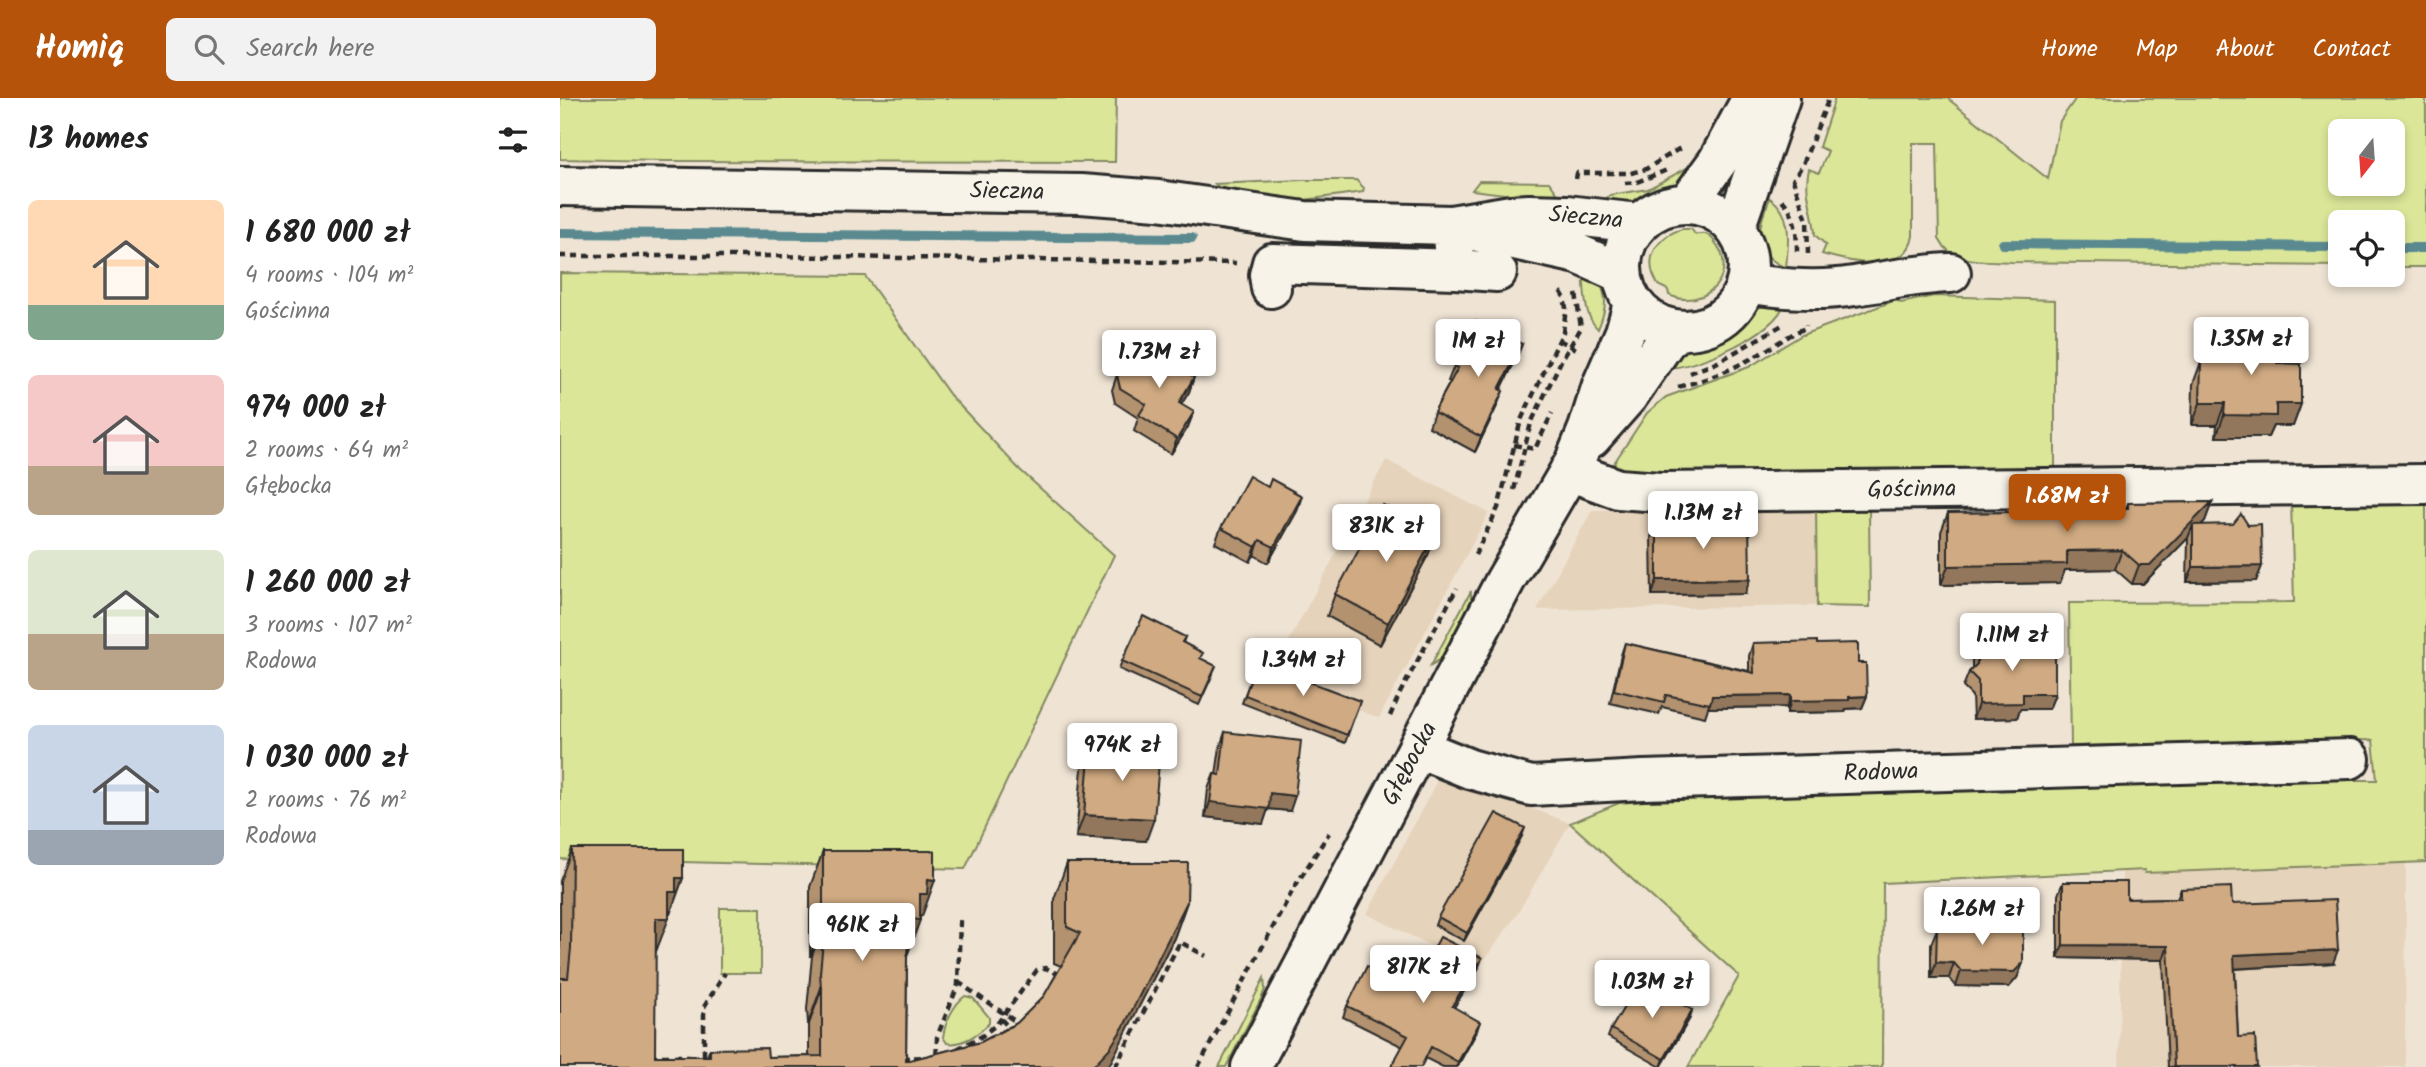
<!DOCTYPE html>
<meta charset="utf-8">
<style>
:root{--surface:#fff;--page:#f2f2f2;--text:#222;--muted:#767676;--accent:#b45309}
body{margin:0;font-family:Kalam,sans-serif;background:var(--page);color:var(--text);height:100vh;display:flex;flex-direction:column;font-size:26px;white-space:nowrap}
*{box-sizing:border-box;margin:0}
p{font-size:23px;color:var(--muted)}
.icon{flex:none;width:38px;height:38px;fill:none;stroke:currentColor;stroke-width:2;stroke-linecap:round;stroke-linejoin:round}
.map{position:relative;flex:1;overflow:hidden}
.panel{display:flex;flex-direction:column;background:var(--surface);width:560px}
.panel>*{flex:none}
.needle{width:46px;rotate:197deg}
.fabs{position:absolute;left:1768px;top:21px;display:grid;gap:14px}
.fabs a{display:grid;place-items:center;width:77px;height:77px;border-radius:10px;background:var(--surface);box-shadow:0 4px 10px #0003;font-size:35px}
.price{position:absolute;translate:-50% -60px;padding:0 16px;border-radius:7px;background:#fff;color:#222;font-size:23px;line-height:46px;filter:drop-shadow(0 2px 4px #0008)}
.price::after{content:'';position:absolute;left:50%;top:42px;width:21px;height:16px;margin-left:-10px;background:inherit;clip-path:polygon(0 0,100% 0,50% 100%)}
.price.selected{background:var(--accent);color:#fff}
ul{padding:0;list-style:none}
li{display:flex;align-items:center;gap:21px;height:175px;padding:0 28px}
li span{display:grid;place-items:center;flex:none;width:196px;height:140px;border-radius:10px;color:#555}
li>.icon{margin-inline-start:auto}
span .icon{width:84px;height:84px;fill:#fffc;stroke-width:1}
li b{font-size:30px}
h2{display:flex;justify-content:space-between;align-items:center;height:84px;padding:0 28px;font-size:30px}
header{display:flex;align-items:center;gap:42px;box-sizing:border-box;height:98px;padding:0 35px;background:var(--accent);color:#fff}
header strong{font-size:33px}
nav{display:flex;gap:38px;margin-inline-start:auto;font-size:24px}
.search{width:490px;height:63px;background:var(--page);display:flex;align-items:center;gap:18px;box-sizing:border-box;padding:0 24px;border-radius:10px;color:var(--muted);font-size:26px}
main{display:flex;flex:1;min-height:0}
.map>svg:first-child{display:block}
.built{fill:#e6d3bb}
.green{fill:#dbe699;stroke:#838862;stroke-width:2;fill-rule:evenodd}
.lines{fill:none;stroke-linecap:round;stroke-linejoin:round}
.stream{stroke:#5a8a90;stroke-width:10}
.minor-casing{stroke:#2b2b2b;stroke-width:44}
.path{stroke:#2b2b2b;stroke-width:4.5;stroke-dasharray:7 5;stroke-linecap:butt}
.minor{stroke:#f7f3e8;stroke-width:38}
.wall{fill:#b39270;stroke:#2b2b2b;stroke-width:2}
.shaded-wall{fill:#92775b;stroke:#2b2b2b;stroke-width:2}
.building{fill:#d0aa82;stroke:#2b2b2b;stroke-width:2}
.labels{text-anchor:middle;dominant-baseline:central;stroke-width:6;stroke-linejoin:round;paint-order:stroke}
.street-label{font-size:24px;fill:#2b2b2b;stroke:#f7f3e8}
</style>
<header>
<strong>Homiq</strong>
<div class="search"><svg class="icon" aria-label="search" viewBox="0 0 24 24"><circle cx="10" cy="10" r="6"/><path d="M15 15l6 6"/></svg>Search here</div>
<nav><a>Home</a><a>Map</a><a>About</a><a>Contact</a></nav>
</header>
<main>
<section class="panel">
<h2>13 homes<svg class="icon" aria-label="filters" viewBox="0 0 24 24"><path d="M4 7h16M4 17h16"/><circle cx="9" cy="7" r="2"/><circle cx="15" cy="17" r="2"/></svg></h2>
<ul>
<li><span style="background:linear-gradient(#ffd9b3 75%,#7fa58c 0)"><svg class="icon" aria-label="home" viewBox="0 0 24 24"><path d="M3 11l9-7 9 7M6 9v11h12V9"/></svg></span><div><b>1 680 000 zł</b><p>4 rooms · 104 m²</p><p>Gościnna</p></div></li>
<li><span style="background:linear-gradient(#f6c9c9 65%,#b9a48a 0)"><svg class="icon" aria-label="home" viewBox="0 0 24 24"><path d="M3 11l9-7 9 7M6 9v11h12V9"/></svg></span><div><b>974 000 zł</b><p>2 rooms · 64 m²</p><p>Głębocka</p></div></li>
<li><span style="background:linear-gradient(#dfe7d0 60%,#b9a48a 0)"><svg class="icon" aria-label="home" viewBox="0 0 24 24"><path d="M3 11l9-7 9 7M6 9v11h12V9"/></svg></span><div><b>1 260 000 zł</b><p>3 rooms · 107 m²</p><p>Rodowa</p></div></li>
<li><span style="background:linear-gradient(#c9d6e8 75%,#9aa5b1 0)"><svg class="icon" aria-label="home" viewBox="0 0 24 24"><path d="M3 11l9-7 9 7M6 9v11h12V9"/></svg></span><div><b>1 030 000 zł</b><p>2 rooms · 76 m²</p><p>Rodowa</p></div></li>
</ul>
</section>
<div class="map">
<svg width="1866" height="969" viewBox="0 0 1866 969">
<rect width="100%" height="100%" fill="#efe4d4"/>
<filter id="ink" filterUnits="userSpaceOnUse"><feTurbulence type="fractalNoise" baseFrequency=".0143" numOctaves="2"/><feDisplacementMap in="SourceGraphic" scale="14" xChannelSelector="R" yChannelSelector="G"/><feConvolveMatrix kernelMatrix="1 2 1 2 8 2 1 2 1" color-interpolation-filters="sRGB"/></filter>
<g filter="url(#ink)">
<path class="built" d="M826 362 929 415 819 620 710 578Z
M1256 410 1257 508 977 512 1032 412Z
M881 675 1010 725 956 818 918 871 807 816Z
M1846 764 1845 969H1559L1562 773 1584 772 1585 775Z"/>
<path class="green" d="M0 0H556L555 64 104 63 0 61Z
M1275 0H1387L1488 81 1500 23 1516 0H1866V169H1832V124H1780V168L1451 164C1426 162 1392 167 1379 141L1377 45H1353V138C1346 178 1289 164 1262 156L1266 147 1255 137C1254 113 1243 95 1249 71L1259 75 1268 53 1259 49ZM1780 33H1832V86H1780Z
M1138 64 1122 85 1070 106 1039 107 1050 97 1088 91Z
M743 82H796L804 90 803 94 744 102 718 103 668 98 655 86Z
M919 83 989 84 1000 99 985 101 912 92Z
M1210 100C1234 117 1228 145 1226 170 1190 154 1197 131 1210 100Z
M1122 131H1131L1135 136C1138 137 1142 135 1145 136 1148 136 1153 141 1154 143 1181 174 1146 214 1109 197L1108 192C1105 190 1101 189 1098 187 1097 185 1094 178 1093 176 1086 154 1102 137 1122 131Z
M1023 173 1037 179C1048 198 1047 210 1038 231 1023 217 1025 193 1023 173Z
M0 175 305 178 390 297 459 371 554 457 405 771 0 761Z
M1374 198 1495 202V370L1074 377 1063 373 1054 365 1087 315 1106 299 1189 269 1242 237 1336 202 1341 205Z
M1224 205C1219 234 1136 270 1108 270L1127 246 1166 232 1188 215 1200 209Z
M1866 403V764L1585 775 1584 772 1323 785 1322 969H1128L1179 878 1010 725 1059 705 1174 695 1695 682H1817L1813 642 1511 648 1509 505 1734 504 1731 404Z
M1309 409 1310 509 1257 508 1256 410Z
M911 493V507L882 561 871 567Z
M160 810H201V875H160Z
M704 880 705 891 702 899 666 969H659Z
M405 898 413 900 429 919V925C419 936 402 948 387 945L383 939C385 925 393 907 405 898Z"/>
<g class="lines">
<path class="stream" d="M0 135 632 140
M1443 146 1780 149
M1832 150H1866"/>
<g class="minor-casing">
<path id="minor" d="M0 88 521 96 598 102 745 123 891 127 951 117 969 116 1007 117 1078 125
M1062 169a63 63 0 1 1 126 0a63 63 0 1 1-126 0Z
M1127 106 1158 63 1192 0
M1175 130 1220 0
M914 133 1018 156 1061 175
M895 171 937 174
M1186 185C1222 191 1258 194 1294 188 1329 183 1355 176 1391 175
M711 190 709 177 712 165 895 171 891 127
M1031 340 1068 298 1106 243 1119 232
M1009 373 1058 391 1100 394 1866 386
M858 650 910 671 971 688 1083 682 1790 661
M691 969 945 483 1014 365 1028 331 1042 287 1065 234 1073 206"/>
</g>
<path class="path" d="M1016 81 1017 75H1071L1086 71 1122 49
M1065 85 1077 84 1107 72
M1222 102C1236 115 1237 136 1237 155
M1248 156 1247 122 1233 82 1243 66 1269 0
M0 158H209L676 165
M999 242 1020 253
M1130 275 1156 265 1224 226
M1118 289C1146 282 1169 273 1194 259 1212 250 1227 237 1246 230V227
M954 347 975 351 992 315
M954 392 971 325 1002 261 1021 230 1016 195
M915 457 938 410 961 322 1003 234 1006 210 1004 199 998 189
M830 618 840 595 897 490
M398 884 462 928
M441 921 452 933
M397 951 422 938 437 926 477 872 486 870 502 878
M90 958H130
M342 960 365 959
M144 969V909L165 875
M376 969 377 939 398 887 400 820
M555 969 620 844 646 858
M638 969 734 790 769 735"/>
<use href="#minor" class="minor"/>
</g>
<path class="wall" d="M1674 229 1709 253 1717 265 1741 306 1733 328H1713L1708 339H1656L1657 327H1632L1633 286 1641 264H1661Z
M962 246 956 261 941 292 937 308 915 354 869 329 874 314 890 284 888 283 894 268Z
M621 271 634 279 629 294 621 306 628 329 611 356 574 333 578 320 555 305 552 292 557 277Z
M1652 404 1645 423 1641 427 1702 468 1696 483 1627 484 1628 440 1583 486H1572L1555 471 1505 472 1500 485 1381 487V434L1388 415 1548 413 1549 410H1566L1568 405Z
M737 413 708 465 694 457 690 464 655 445 661 430Z
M1097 424 1185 496 1092 497 1091 439Z
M876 435 868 457 820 547 767 518 775 496Z
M625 539 623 545 640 560 653 576 639 607 559 571 562 563Z
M1417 544 1462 555 1495 596 1489 611H1460L1457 620 1413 621 1412 598 1403 589 1409 574 1412 571V560Z
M1065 545 1189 573V558L1193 545 1257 546 1298 565 1307 598 1302 610 1286 611 1285 614 1227 615V609L1148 610 1145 619 1102 609 1099 616 1050 605 1061 557Z
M697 564 800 603 785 645 682 605Z
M665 634 730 713 708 711 703 726 645 719 648 691 654 676 656 677 660 649Z
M530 648 586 743 516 739 522 670Z
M962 738 904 843 875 827 878 819Z
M12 751 123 780 110 816H109L95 856V958H147L150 951 208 959 249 958V926H248L247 911 252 858H250V789L263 753 362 818 360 817 347 858 346 963 421 944 457 925 484 898 501 868 494 865V801L507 765 627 804 614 840 547 969H0V783Z
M1503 784 1567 801 1617 800 1621 791 1672 806 1773 865 1675 871 1678 939 1697 969H1608L1603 862 1498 860V797Z
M1377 831 1463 865 1457 880 1449 889 1396 888 1389 880H1371V846Z
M918 871 894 909 916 935 897 969H883L783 919 787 908 852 892Z
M1132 912 1130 920 1101 969 1048 939 1051 931Z"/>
<path class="shaded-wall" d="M962 246 956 261 933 306 939 291Z
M634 279 629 294 613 320 619 305Z
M943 293 937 308 915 354 921 339Z
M1640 305H1665L1657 327H1632Z
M1716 306H1741L1733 328H1713L1708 339H1656L1664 317Z
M634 314 628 329 611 356 617 341Z
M742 398 737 413 708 465 714 449Z
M1652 404 1645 423 1633 435V427L1628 440 1583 486H1572L1579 467Z
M876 435 868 457 820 547 828 525Z
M700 442 694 457 690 464 696 449Z
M1562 452 1555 471 1505 472 1500 485 1381 487 1388 468 1507 453Z
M1702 468 1696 483 1627 484 1633 469Z
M1190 481 1185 496 1092 497 1097 482Z
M1463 596H1495L1489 611H1460L1457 620 1413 621 1418 606Z
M1231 597 1227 609 1148 610 1152 598Z
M1307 598 1302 610 1286 611 1285 614 1227 615 1231 603Z
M710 695 735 698 730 713 708 711 703 726 645 719 650 704Z
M524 717 594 721 586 743 516 739Z
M965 730 962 738 904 843 907 835Z
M116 780H123L110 816H108L109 820 95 856 96 820Z
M368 781 375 782 362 818 359 817 360 822 347 858 339 857 360 796Z
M627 804 614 840 551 964 547 969H532Z
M263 822H265L252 858H250Z
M1503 847 1608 848 1603 862 1498 860Z
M1778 852 1773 865 1669 871 1674 857Z
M922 860 918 871 888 919 892 908Z
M1376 864 1394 865 1389 880H1371Z
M1463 865 1457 880 1449 889 1396 888 1401 873Z
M261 890H262L249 926H248Z
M1132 912 1130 920 1101 969 1104 961Z
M920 924 916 935 897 969H896Z"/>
<path class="building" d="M916 223 962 246 939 291 943 293 921 339 874 314 898 270 894 268Z
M1674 229H1709V253L1717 254V265L1741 266V306H1716V318L1664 317 1665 305H1640L1641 264H1665V253H1673Z
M587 250 605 258 616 256 621 271 634 279 619 305 634 314 617 341 579 317 586 306 560 290 557 277 564 266 579 263Z
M689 378 708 389 711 381 742 398 714 449 700 442 696 449 661 430Z
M1652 404 1590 467H1579L1562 452 1507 453V466L1388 468V415L1550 413 1549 410H1568V405Z
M823 407 876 435 828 525 775 496Z
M1681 416 1688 427 1701 426 1702 468 1633 469V427L1673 426Z
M1189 423 1190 481 1097 482V424Z
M583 518 625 539 622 544 643 555 640 560 656 568 642 599 562 563Z
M1257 543V546L1298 545V565H1306L1307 598 1289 599V602L1231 603V597L1152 598 1150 606 1106 597 1104 604 1054 592 1065 545 1194 575 1193 545Z
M1462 543V555H1495V596H1463V605L1418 606V583L1409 574 1417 566V544Z
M697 564 800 603 787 637 685 597Z
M665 634 741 643 735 698 710 695 709 711 650 704 654 676 660 677Z
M530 648 600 654 594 721 524 717Z
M936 715 965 730 907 835 878 819Z
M12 751H123V780H116V794H109V820H96L95 958H150V951L207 950 208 959 262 958V890H261L260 875 265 822H263V753H375V782L368 781 367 796H360V822L352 821 347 855 346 963 421 944 457 925 484 898 520 835 507 829V765H628L627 804 564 928 550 950 532 969H0V880H8L11 850Z
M1503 784H1567V801L1621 800V791L1671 789 1672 806 1775 802 1778 852 1674 857 1678 939 1695 938 1697 969H1614L1608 848 1503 847Z
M1402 824 1455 825 1463 833V865L1454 874 1401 873 1394 865 1376 864 1377 831H1395Z
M880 839 922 860 892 908 920 924 898 964 871 949 861 969H831L848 938 787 908 807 868 852 892Z
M1080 882 1132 912 1104 961 1051 931Z"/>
</g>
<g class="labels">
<g class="street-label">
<text transform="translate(447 94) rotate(1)">Sieczna</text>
<text transform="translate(1026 120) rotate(5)">Sieczna</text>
<text transform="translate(1352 392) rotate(-1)">Gościnna</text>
<text transform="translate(850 666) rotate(-62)">Głębocka</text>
<text transform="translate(1321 675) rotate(-2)">Rodowa</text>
</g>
</g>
</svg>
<div class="fabs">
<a><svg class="needle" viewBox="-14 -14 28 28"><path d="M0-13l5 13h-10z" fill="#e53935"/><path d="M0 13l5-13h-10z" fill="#767676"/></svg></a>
<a><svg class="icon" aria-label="locate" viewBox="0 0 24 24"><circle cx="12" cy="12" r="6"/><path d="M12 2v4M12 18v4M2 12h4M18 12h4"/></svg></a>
</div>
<b class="price" style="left:1691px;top:279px">1.35M zł</b>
<b class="price" style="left:918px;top:281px">1M zł</b>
<b class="price" style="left:599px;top:292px">1.73M zł</b>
<b class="price selected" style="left:1507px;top:436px">1.68M zł</b>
<b class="price" style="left:1143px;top:453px">1.13M zł</b>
<b class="price" style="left:826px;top:466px">831K zł</b>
<b class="price" style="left:1452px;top:575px">1.11M zł</b>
<b class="price" style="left:743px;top:600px">1.34M zł</b>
<b class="price" style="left:562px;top:685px">974K zł</b>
<b class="price" style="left:1422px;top:849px">1.26M zł</b>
<b class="price" style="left:302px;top:865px">961K zł</b>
<b class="price" style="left:863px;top:907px">817K zł</b>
<b class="price" style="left:1092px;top:922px">1.03M zł</b>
</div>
</main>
